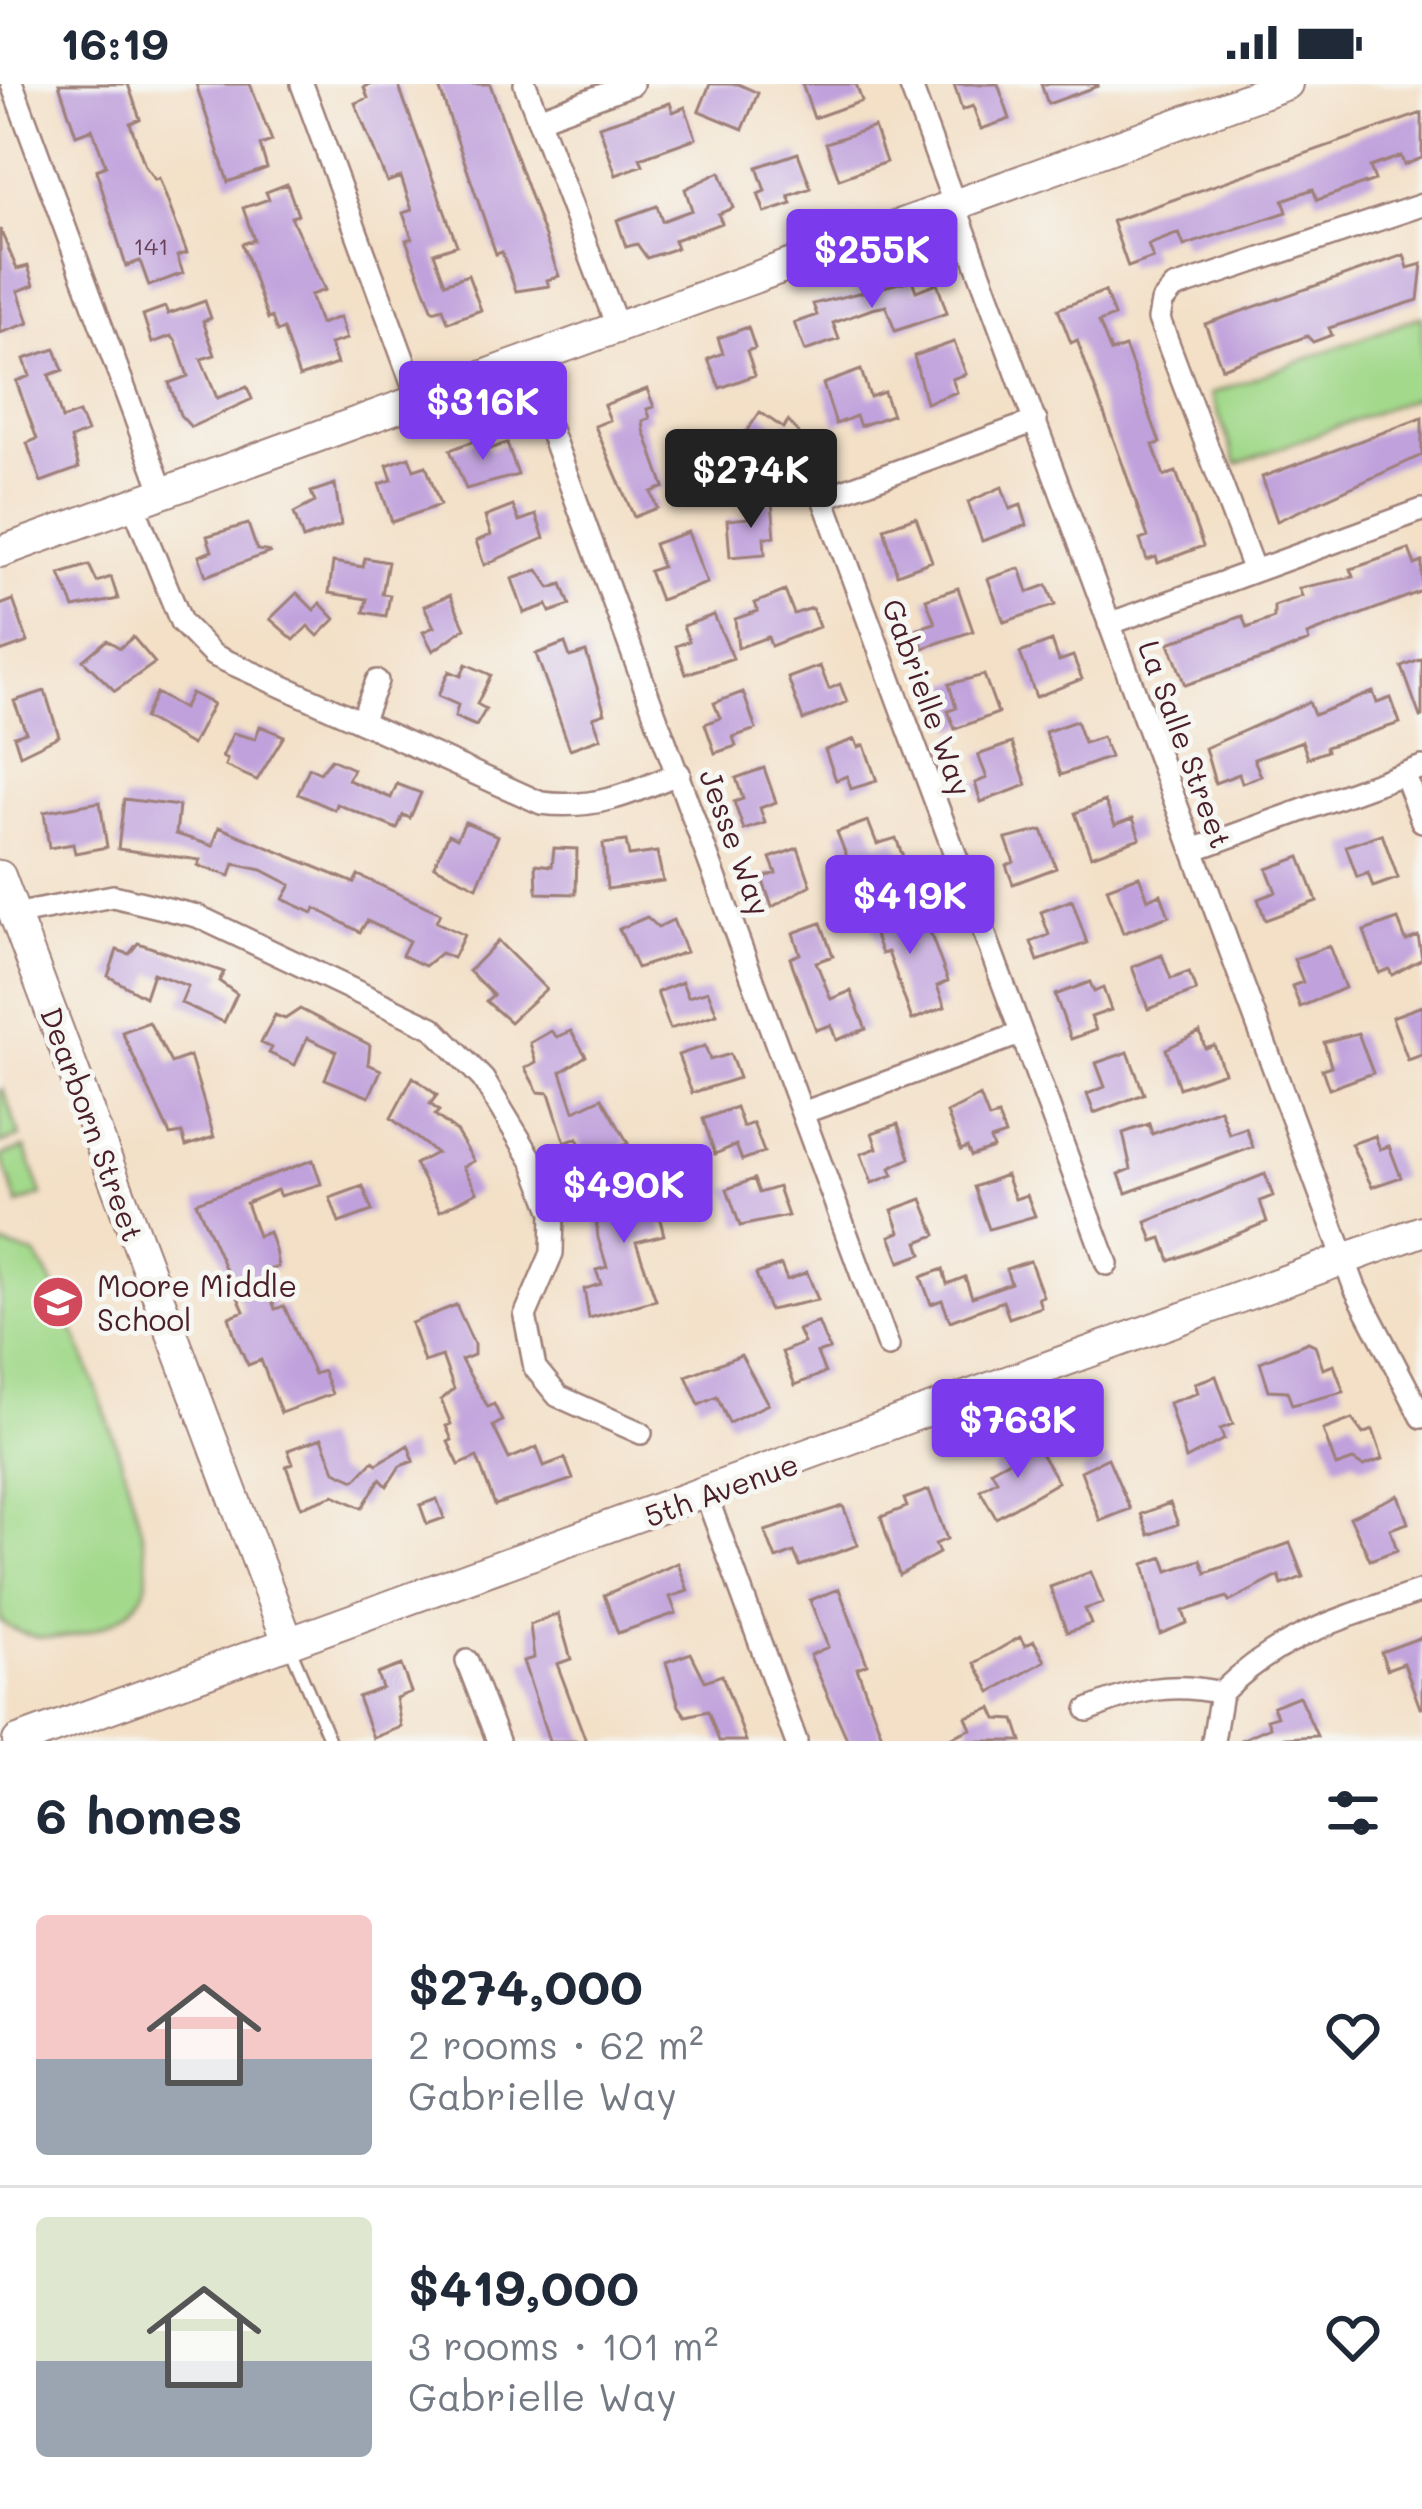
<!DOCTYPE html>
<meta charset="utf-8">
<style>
:root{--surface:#fff;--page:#f6f6f7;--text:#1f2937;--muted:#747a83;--line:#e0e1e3;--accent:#7c3aed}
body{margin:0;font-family:Mali,sans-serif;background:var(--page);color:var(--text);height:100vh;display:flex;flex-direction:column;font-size:45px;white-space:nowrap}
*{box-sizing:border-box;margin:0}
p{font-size:39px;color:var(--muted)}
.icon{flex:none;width:66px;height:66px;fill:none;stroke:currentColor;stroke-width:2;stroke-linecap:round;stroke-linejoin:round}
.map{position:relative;height:1657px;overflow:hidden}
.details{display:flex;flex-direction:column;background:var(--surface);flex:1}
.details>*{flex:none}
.price{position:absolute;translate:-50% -102px;padding:0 27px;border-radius:12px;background:var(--accent);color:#fff;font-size:39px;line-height:78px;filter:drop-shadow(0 3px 6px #0008)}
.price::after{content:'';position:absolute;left:50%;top:72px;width:36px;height:27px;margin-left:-18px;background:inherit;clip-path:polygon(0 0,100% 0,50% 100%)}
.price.on{background:#222;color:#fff}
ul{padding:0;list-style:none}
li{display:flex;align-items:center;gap:36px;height:300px;padding:0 36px}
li+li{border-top:3px solid var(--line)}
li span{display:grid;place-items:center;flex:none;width:336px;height:240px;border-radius:12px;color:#555}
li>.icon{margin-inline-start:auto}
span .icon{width:144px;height:144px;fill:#fffc;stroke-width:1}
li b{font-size:51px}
h2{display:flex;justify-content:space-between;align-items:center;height:144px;padding:0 36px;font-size:51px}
.status{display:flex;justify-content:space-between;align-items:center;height:84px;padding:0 60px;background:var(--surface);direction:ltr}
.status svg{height:33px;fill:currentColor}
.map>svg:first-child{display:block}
.green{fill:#a2d98b;stroke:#767c5b;stroke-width:3}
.building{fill:#c0a1dc}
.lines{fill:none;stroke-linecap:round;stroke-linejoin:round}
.lane-casing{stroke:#9e8079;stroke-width:15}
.street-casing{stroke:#9e8079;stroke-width:26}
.secondary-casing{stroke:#9e8079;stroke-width:34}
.lane{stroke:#fff;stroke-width:10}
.street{stroke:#fff;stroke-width:21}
.secondary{stroke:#fff;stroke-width:30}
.labels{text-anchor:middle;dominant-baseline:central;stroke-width:10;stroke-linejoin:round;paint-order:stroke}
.number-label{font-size:24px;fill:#684057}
.street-label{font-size:30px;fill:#4a1f2b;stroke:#f6f6f2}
.poi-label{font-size:30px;fill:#4a1f2b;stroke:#f6f6f2;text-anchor:start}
</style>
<div class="status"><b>16:19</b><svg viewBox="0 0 49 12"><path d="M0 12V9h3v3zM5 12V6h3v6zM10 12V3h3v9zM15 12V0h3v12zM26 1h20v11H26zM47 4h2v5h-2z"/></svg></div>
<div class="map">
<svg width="1422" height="1657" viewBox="0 0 1422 1657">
<rect width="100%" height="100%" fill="#f6f6f2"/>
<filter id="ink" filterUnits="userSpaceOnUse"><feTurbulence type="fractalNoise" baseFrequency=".00833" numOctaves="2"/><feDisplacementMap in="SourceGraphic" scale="24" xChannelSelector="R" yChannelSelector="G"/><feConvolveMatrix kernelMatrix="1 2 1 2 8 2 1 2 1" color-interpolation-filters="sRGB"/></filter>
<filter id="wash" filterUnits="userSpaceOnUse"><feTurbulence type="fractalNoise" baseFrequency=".004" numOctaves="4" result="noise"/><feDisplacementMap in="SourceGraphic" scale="48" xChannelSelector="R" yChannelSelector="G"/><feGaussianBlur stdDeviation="2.7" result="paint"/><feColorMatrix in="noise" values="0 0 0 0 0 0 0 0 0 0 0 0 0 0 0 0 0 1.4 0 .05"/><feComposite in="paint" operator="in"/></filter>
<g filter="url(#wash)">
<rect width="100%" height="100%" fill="#f3e0c7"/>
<path class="green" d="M1422 232V311L1237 380 1211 310Z
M3 1005 20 1053 0 1060V1006Z
M25 1064 42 1111 18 1120 1 1072Z
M0 1160 35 1171C66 1208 157 1454 147 1498 141 1525 112 1541 87 1548 55 1557 27 1557 0 1537Z"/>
<g id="blocks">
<path class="building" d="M59 0H128L140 35 130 39 145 82 155 96 159 94 187 169 177 172 183 189 149 202 140 177 126 182 96 86 106 82 92 45 76 51Z
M196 0H250L272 57 260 61 267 84 228 98Z
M372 0H398L457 161 434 169 445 199 468 191 481 226 448 238 443 224 433 227 406 156 412 154 403 129 412 126 401 93 387 98 355 19 368 14 364 3Z
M438 0H490L559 192 547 196 549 202 516 207 502 168 496 170Z
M710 0H738L758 9 743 45 699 27Z
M802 0H856L862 17 814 34Z
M954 0H998L1010 35 981 45 973 22 962 26Z
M1041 0H1098V2L1048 20Z
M670 19 673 28 685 23 696 54 640 74 643 81 616 91 599 42Z
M1422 29V74L1404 81 1401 72 1370 83 1375 96 1317 116 1313 105 1283 116 1287 128 1184 162 1179 149 1148 161 1153 174 1128 183 1112 137Z
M874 43 886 78 839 95 826 59Z
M798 69 811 104 789 112 792 120 765 129 758 110 765 107 757 83Z
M720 88 733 124 718 130 722 139 674 156 677 164 647 174 637 160 626 163 617 136 657 122 662 137 692 126 685 105Z
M287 100 298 131 291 133 325 206 310 211 320 240 340 233 347 255 330 260 337 280 299 293 283 245 277 248 272 233 268 235 242 160 254 156 243 124 269 115 266 108Z
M0 145 17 185 28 182 34 201 18 207 29 239 0 249Z
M1404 171 1408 184 1422 180 1418 216 1329 244 1332 251 1313 258 1307 252 1222 284 1205 240Z
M912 196 916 207 937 199 947 229 895 247 886 222 872 225 833 239 839 255 805 267 794 239 817 231 813 220Z
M1105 207 1114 232 1099 238 1111 268 1125 263 1128 270 1160 359 1153 361 1164 392 1176 388 1203 462 1158 479 1156 473 1147 476 1140 456 1148 453 1123 381 1077 256 1071 259 1058 225Z
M205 217 211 234 203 237 215 271 201 275 217 314 247 303 252 315 191 343 180 331 169 299 188 292 176 257 171 252 152 259 143 231 165 223 168 230Z
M748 243 755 264 747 267 755 291 720 304 708 275 723 269 718 254Z
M954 258 966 290 952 295 957 308 926 319 914 272Z
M55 265 63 286 49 291 62 335 79 329 87 348 71 355 79 384 41 398 27 359 37 355 16 297 30 292 24 275Z
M861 286 870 313 884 308 892 331 860 342 856 332 836 340 823 300Z
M647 305 654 323 647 325 650 334 643 337 644 346 664 403 651 408 657 424 634 433 595 342 610 336 604 321Z
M760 328 783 344 788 337 803 354 777 386 738 360Z
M1422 334V371L1277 437 1262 393Z
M479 355 490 365 507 359 518 391 466 405 450 366Z
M409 373 414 386 426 382 440 421 392 438 379 400 392 396 387 381Z
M335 400 341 441 303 455 294 429 315 418 311 408Z
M1002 403 1010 425 1021 421 1027 441 982 457 968 418Z
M772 418 775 453H764L765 470 730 473 727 436 750 434 749 420Z
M513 422 519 437 536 431 544 454 484 481 476 457 491 451 485 433Z
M916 433 932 477 897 490 884 444Z
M248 440 257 466 271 468 206 492 199 472 212 467 207 452Z
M688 448 707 499 660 516 649 487 662 483 654 460Z
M1409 465 1415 481 1422 478V507L1307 551 1309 557 1269 573 1185 601 1169 559 1242 532 1247 544 1274 534V522L1302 512 1299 504 1354 493 1351 485Z
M365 474 388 478 382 510 390 511 386 532 364 528 367 515 329 509 333 478 363 483Z
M89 481 97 498 111 493 118 515 74 524 60 490Z
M1020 484 1028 508 1047 501 1055 521 1004 538 988 495Z
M538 486 550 504 562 500 570 521 550 528 547 521 524 529 512 495Z
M958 504 973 547 923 564 916 545 935 539 926 515Z
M785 507 794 530 812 524 819 543 771 562 768 553 738 564 735 535 758 527 755 519Z
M297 509 314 526 320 519 335 535 318 552 308 542 294 556 270 535Z
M450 511 465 544 433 567 423 548 434 543 424 522Z
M13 516 28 558 0 568V521Z
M714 531 733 574 686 590 676 562 689 557 683 542Z
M133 553 155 579 115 607 83 576 107 556 120 564Z
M1052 557 1059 577 1073 572 1082 595 1036 613 1020 569Z
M565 559 570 573 586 568 605 629 593 633 601 654 570 665 536 570Z
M1422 575V632L1420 633 1402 583Z
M466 580 491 591 477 620 486 625 476 642 455 633 458 621 438 612 449 587 461 592Z
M820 582 829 605 840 600 847 618 803 636 788 594Z
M984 591 998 629 955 645 948 627 956 624 949 600Z
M45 607 59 652 20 671 14 652 26 648 14 617Z
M743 608 756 645 733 653 736 662 715 669 705 640 720 634 714 619Z
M1373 608 1377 619 1391 614 1400 639 1326 663 1327 667 1308 674 1302 657 1254 675 1261 692 1242 699 1239 690 1215 699 1205 664 1309 618 1314 631Z
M156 609 183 625 191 609 213 620 192 661 144 634Z
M1076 637 1084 659 1102 653 1110 673 1061 691 1045 648Z
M260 642 284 652 257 696 225 682 227 676 222 673 233 649 255 655Z
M855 655 858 663 864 661 877 697 851 705 847 692 836 696 825 666Z
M1012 659 1027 701 981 718 975 699 987 694 978 671Z
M331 675 353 685 348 696 391 714 397 700 421 709 410 734 403 731 397 745 337 720 335 726 298 710 309 684 320 689Z
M764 684 776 718 760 724 765 739 744 746 734 718 743 715 736 694Z
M124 715 179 722 176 750 213 762 219 743 354 799 358 791 440 829 436 838 464 851 453 874 441 869 425 882 402 871 409 857 367 837 360 848 315 824 313 829 283 815 291 801 262 786 234 780 230 792 198 782 200 776 118 765Z
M1105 717 1115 741 1133 734 1140 754 1091 772 1075 729Z
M100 718 107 763 75 769 73 760 49 764 44 728Z
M868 737 877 760 896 754 903 773 854 791 837 748Z
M465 738 498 752 477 803 434 782 449 750 457 754Z
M1042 746 1056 784 1013 800 1006 781 1014 778 1006 755Z
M1382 750 1398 794 1373 803 1368 789 1357 793 1346 762Z
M626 757 629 772 657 768 663 797 607 805 603 760Z
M554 764 577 765 576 810 537 809 536 780 552 782Z
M798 764 811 801 772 823 762 794 776 789 770 774Z
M1300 773 1317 817 1265 836 1258 815 1276 808 1267 785Z
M1139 792 1148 815 1161 810 1169 832 1123 849 1107 804Z
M897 815 906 839 924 832 948 897 937 902 945 923 912 936 888 868 882 870 866 827Z
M1072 816 1087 859 1038 877 1031 858 1049 851 1041 828Z
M647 833 658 843 673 836 686 868 637 884 619 845Z
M1398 835 1406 857 1418 852 1422 875 1392 891 1389 885 1379 889 1364 847Z
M821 839 833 872 816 878 831 915 851 907 866 945 836 956 831 941 816 946 790 874 800 870 793 849Z
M498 857 546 905 510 938 486 917 493 911 469 887Z
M138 859 224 888 219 897 237 910 224 938 181 919 188 902 153 889 145 913 108 892 117 866 129 870Z
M1329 862 1345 904 1300 923 1292 902 1303 898 1294 875Z
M1162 871 1171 895 1189 888 1196 907 1148 925 1132 883Z
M682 898 688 913 708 907 717 930 670 945 657 908Z
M1090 898 1094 908 1103 904 1111 926 1091 933 1096 946 1071 955 1055 911Z
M1422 922V971L1408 976 1392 933Z
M300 925 370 961 368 980 381 986 369 1013 325 995 336 967 307 954 295 981 269 969 272 964 261 959 275 931 285 935Z
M149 938 171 979 190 972 214 1053 186 1062 182 1049 170 1051 122 948Z
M551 947 557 953 571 947 586 972 561 988 574 1027 602 1014 628 1059 588 1078 577 1054 565 1059 549 1009 538 1008 525 984 536 978 530 959Z
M1200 948 1205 964 1214 961 1224 988 1179 1004 1166 965Z
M1358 949 1373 989 1329 1005 1322 985 1331 982 1324 958Z
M705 962 710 976 730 970 739 994 692 1009 678 971Z
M1128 968 1144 1010 1094 1029 1087 1010 1105 1003 1096 979Z
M413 993 437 1011 430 1020 439 1027 435 1031 456 1047 474 1077 463 1083 477 1108 440 1127 415 1080 436 1069 391 1034Z
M980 1012 989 1035 998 1032 1005 1051 990 1056 993 1064 971 1072 967 1063 961 1066 947 1029Z
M736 1023 743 1043 753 1039 764 1068 742 1076 736 1061 715 1070 703 1035Z
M1220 1025 1229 1050 1246 1044 1253 1063 1126 1109 1119 1090 1131 1085 1123 1049 1149 1040 1152 1050Z
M898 1040 910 1074 890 1084 893 1091 872 1099 861 1070 877 1064 872 1049Z
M1375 1052 1380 1065 1389 1062 1401 1093 1372 1103 1351 1060Z
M313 1076 321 1100 280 1112 277 1106 246 1119 258 1152 269 1148 275 1166 278 1183 265 1187V1197L275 1225 284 1222 314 1290 323 1287 332 1310 281 1329 261 1276 248 1281 235 1253 229 1233 244 1227 196 1118Z
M648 1090 664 1151 636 1158 656 1216 589 1234 584 1205 601 1200 596 1186 607 1183 598 1154 595 1124 602 1122 597 1104Z
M1265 1090 1273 1112 1260 1117 1267 1138 1170 1177 1162 1154 1153 1157 1146 1138Z
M1006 1091 1015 1115 1027 1111 1035 1132 989 1145 974 1103Z
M754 1095 759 1109 778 1103 788 1132 740 1142 727 1105Z
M363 1102 372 1127 339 1139 330 1114Z
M922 1115 936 1151 918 1158 922 1170 900 1178 890 1152 900 1148 892 1126Z
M1030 1177 1043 1212 1038 1214 1041 1223 1009 1234 1003 1217 950 1237 942 1216 931 1220 921 1193 943 1185 947 1200 965 1193 972 1213 1011 1199 1006 1185Z
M781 1181 787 1196 807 1188 818 1216 769 1226 756 1190Z
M456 1221 474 1260V1271L461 1276 488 1323 494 1320 502 1337 493 1342 509 1375 537 1363 544 1382 565 1374 573 1395 495 1421 477 1373 459 1381 448 1358 452 1356 446 1342 451 1340 441 1316 454 1305 442 1272 424 1278 411 1239Z
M818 1238 829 1265 817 1269 825 1289 795 1301 782 1268 804 1259 798 1246Z
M1308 1258 1315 1261 1323 1285 1334 1281 1344 1308 1292 1321 1287 1307 1269 1306 1260 1278Z
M741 1271 768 1320 729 1339 717 1313 699 1321 686 1292Z
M1216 1292 1233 1340 1220 1345 1224 1355 1186 1375 1169 1319 1198 1309 1195 1299Z
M1352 1335 1363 1350 1373 1346 1383 1375 1363 1382 1353 1376 1336 1382 1323 1346Z
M322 1354 335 1387 355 1396 373 1377 377 1380 408 1361 414 1377 400 1382 387 1402 380 1395 362 1424 334 1411 301 1423 286 1382 293 1380 288 1366Z
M1036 1361 1058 1398 996 1434 980 1406 997 1396 991 1386Z
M1108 1374 1130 1425 1100 1437 1081 1387Z
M929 1406 947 1455 935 1460 939 1469 899 1491 881 1433 907 1423 904 1415Z
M1398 1411 1408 1439 1390 1445 1397 1466 1370 1476 1350 1433Z
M437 1415 444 1434 427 1440 420 1421Z
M1170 1419 1178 1440 1149 1451 1141 1430Z
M843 1422 858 1461 800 1482 794 1468 776 1475 765 1447Z
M1290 1459 1303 1493 1282 1501 1279 1492 1229 1518 1227 1513 1183 1527 1187 1539 1160 1550 1144 1480 1163 1473 1168 1487 1201 1476 1206 1489Z
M678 1479 688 1507 670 1513 676 1529 618 1549 604 1511Z
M1091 1488 1103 1519 1085 1525 1091 1540 1067 1548 1050 1503Z
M839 1505 867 1580 857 1584 882 1652 869 1657H848L810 1571 828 1563 810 1516Z
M558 1530 571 1575 557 1580 586 1657H549L523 1577 534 1574 530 1541Z
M1020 1553 1025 1562 1034 1557 1045 1577 991 1608 975 1579Z
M1422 1553V1624H1420L1404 1579 1387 1585 1381 1568Z
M691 1569 705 1597 722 1591 746 1657H719L708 1627 686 1632 679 1622 666 1578Z
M401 1581 411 1608 396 1614 401 1643 373 1654 358 1613 382 1604 377 1590Z
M1299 1612 1317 1652 1238 1657 1270 1643 1267 1635 1277 1632 1273 1622Z
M992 1624 997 1635 1015 1636 1022 1657H942L971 1645 966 1633Z"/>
</g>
</g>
<g filter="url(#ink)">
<use href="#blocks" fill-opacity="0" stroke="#9e8079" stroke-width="3"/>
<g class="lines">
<g class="lane-casing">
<path id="lane" d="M289 1561 330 1657"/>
</g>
<g class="street-casing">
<path id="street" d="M12 0 163 409
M302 0 418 315
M525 0 617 242
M910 0 1355 1204 1422 1333
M538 35 632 0
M524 275 888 1262
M1036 337 823 414 1107 1180
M133 420 181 538 213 571 541 719C594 726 631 710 679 689
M1254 487 1159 235 1162 218 1174 204 1422 121
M1109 540 1422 426
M361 638 377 597
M1404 690 1422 737
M1193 766 1422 683
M14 831 113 812 197 832 433 944 483 995 534 1079 553 1129 552 1169 525 1232 535 1284 558 1312 641 1349
M802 1029 1020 950
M706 1411 796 1657
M467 1577 498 1657
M1088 1626C1135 1606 1171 1597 1221 1609 1281 1549 1344 1534 1422 1507
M1213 1657 1221 1609"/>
</g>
<g class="secondary-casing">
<path id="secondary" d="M0 468 1287 0
M0 792 288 1558
M18 1657 1422 1147"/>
</g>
<use href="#lane" class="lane"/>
<use href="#street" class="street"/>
<use href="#secondary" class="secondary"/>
</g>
</g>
<defs>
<g id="school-disc" transform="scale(2.7)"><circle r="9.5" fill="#d1495b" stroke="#f6f6f2"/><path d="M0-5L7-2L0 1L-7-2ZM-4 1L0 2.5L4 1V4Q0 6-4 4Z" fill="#fff"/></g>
</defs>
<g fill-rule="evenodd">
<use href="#school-disc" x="58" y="1218"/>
</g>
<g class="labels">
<g class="number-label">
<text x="151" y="161">141</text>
</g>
<g class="street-label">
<text transform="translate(928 613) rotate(70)">Gabrielle Way</text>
<text transform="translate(1186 660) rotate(70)">La Salle Street</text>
<text transform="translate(736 758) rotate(70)">Jesse Way</text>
<text transform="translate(93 1040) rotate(70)">Dearborn Street</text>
<text transform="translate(721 1405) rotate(-20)">5th Avenue</text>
</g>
<g class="poi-label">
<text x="97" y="1201">Moore Middle<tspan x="97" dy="34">School</tspan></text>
</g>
</g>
</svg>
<b class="price" style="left:872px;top:227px">$255K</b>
<b class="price" style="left:483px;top:379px">$316K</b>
<b class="price on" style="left:751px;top:447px">$274K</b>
<b class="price" style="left:910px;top:873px">$419K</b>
<b class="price" style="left:624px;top:1162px">$490K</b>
<b class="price" style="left:1018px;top:1397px">$763K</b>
</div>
<section class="details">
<h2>6 homes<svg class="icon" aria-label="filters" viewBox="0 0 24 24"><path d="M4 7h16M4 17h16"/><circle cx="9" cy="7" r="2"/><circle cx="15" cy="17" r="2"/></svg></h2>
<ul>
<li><span style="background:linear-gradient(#f6c9c9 60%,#9aa5b1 0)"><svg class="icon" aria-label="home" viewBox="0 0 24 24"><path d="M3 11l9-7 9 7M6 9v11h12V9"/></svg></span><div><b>$274,000</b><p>2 rooms · 62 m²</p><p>Gabrielle Way</p></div><svg class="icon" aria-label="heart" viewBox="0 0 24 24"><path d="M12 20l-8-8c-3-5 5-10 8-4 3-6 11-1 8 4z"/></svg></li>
<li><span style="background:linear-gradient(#dfe7d0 60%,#9aa5b1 0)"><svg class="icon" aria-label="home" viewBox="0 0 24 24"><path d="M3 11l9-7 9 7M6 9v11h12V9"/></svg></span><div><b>$419,000</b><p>3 rooms · 101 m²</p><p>Gabrielle Way</p></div><svg class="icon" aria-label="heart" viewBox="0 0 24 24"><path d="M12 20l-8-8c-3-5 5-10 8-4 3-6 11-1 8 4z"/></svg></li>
</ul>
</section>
